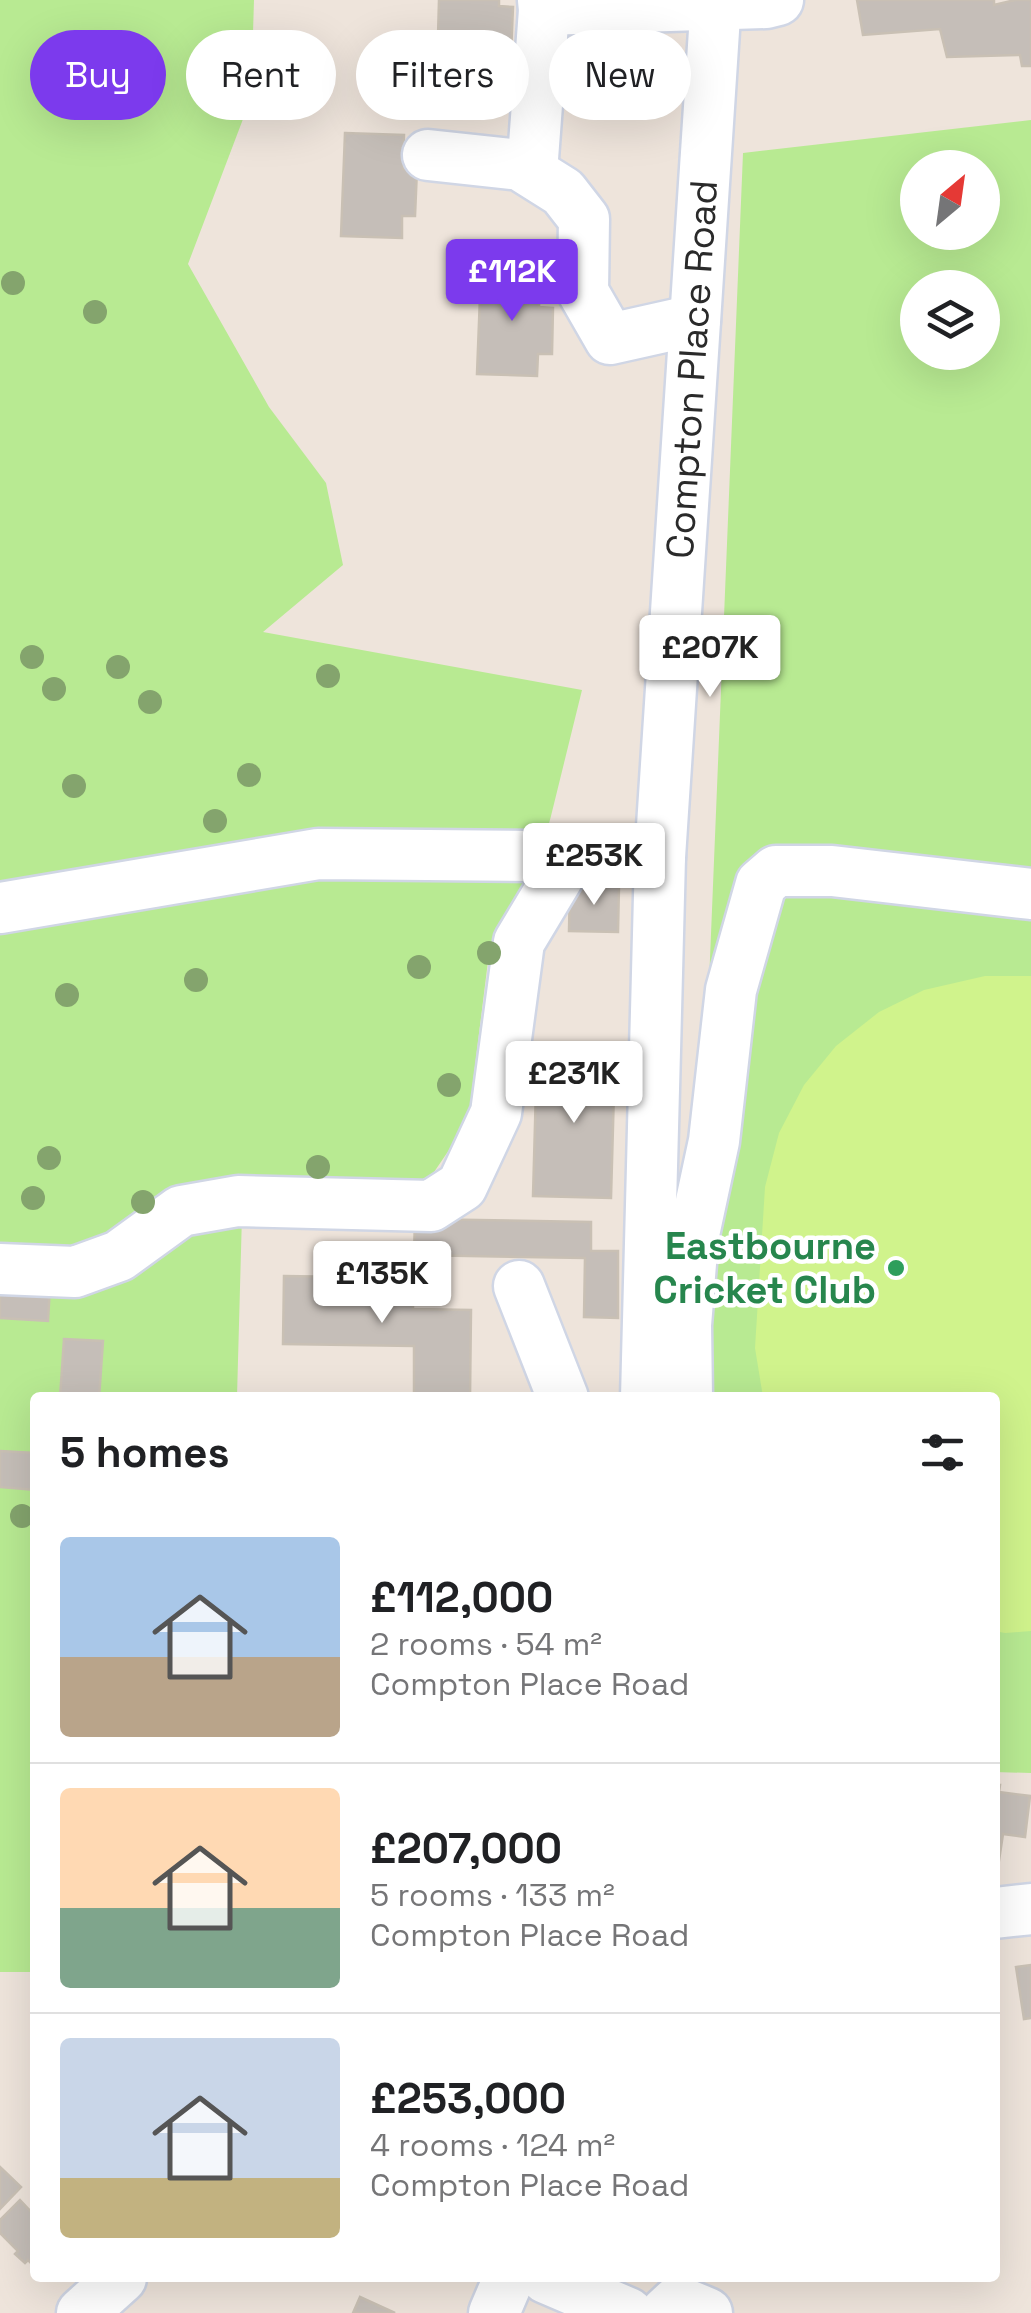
<!DOCTYPE html>
<meta charset="utf-8">
<style>
:root{--surface:#fff;--page:#f6f6f6;--text:#202124;--muted:#757577;--line:#e0e0e0;--accent:#7c3aed}
body{margin:0;font-family:"Space Grotesk",sans-serif;background:var(--page);color:var(--text);height:100vh;display:flex;flex-direction:column;font-size:38px;white-space:nowrap}
*{box-sizing:border-box;margin:0}
p{font-size:32px;color:var(--muted)}
.icon{flex:none;width:55px;height:55px;fill:none;stroke:currentColor;stroke-width:2;stroke-linecap:round;stroke-linejoin:round}
.map{position:relative;flex:1;overflow:hidden}
.details{position:absolute;left:30px;top:1392px;width:970px;height:890px;display:flex;flex-direction:column;background:var(--surface);border-radius:10px;box-shadow:0 10px 40px #0002}
.details>*{flex:none}
.hud{position:absolute;left:30px;top:30px;width:972px;height:90px;display:flex;gap:20px}
.needle{width:65px;rotate:29deg}
.tools{position:absolute;left:900px;top:150px;display:grid;gap:20px}
.tools a{display:grid;place-items:center;width:100px;height:100px;border-radius:50%;background:var(--surface);box-shadow:0 10px 40px #0002;font-size:50px}
.price{position:absolute;translate:-50% -85px;padding:0 22px;border-radius:10px;background:#fff;color:#222;font-size:32px;line-height:65px;filter:drop-shadow(0 2px 5px #0008)}
.price::after{content:'';position:absolute;left:50%;top:60px;width:30px;height:22px;margin-left:-15px;background:inherit;clip-path:polygon(0 0,100% 0,50% 100%)}
.price.current{background:var(--accent);color:#fff}
ul{padding:0;list-style:none}
li{display:flex;align-items:center;gap:30px;height:250px;padding:0 30px}
li+li{border-top:2px solid var(--line)}
li span{display:grid;place-items:center;flex:none;width:280px;height:200px;border-radius:10px;color:#555}
li>.icon{margin-inline-start:auto}
span .icon{width:120px;height:120px;fill:#fffc;stroke-width:1}
li b{font-size:42px}
h2{display:flex;justify-content:space-between;align-items:center;height:120px;padding:0 30px;font-size:42px}
.pill{padding:0 35px;border-radius:45px;background:var(--surface);box-shadow:0 10px 40px #0002;font-size:35px;line-height:90px}
.pill.current{background:var(--accent);color:#fff}
.map>svg:first-child{display:block}
.green{fill:#b8ea92;fill-rule:evenodd}
.pitch{fill:#d0f38c}
.building{fill:#c5beb8;stroke:#c9c0b4;stroke-width:2.5}
.lines{fill:none;stroke-linecap:round;stroke-linejoin:round}
.minor-casing{stroke:#d0d6e5;stroke-width:55}
.minor{stroke:#fff;stroke-width:50}
.tree{fill:#84a46d}
.leisure-dot{fill:#2e9e5b;stroke:#fff;stroke-width:4}
.labels{text-anchor:middle;dominant-baseline:central;stroke-width:9;stroke-linejoin:round;paint-order:stroke}
.street-label{font-size:38px;fill:#2a2a2a;stroke:#fff}
.leisure-label{font-size:38px;font-weight:bold;fill:#27864d;stroke:#fff;text-anchor:end}
</style>
<div class="map">
<svg width="1031" height="2313" viewBox="0 0 1031 2313">
<rect width="100%" height="100%" fill="#eee4db"/>
<path class="green" d="M0 0H254L251 98 188 264 269 407 326 483 343 565 263 632 582 690 551 816 537 868 489 953 468 1122 430 1178 372 1192 242 1215 237 1397 35 1398V1963L30 1972H0Z
M1031 120V1773L995 1772V1398H692L743 153ZM918 168H982V232H918ZM918 288H982V352H918Z"/>
<path class="pitch" d="M985 976H1031V1631L1005 1633 995 1631V1398L763 1397 755 1348 765 1187 779 1133 804 1085 836 1046 879 1012 924 990Z"/>
<path class="building" d="M439 0H499V6L513 7 511 54 497 53 496 75 437 73Z
M857 0H994V5L1015 0H1031V66H1022L1020 55 947 57 940 29 863 35Z
M345 133 404 135 403 169H417L415 216H402V238L341 236Z
M481 271 540 273 539 307 553 308 552 354H538L537 376 477 374Z
M570 884 619 886 618 932 569 931Z
M537 1053 615 1055 611 1198 533 1196Z
M415 1219 591 1222V1251H618V1318L584 1317 585 1258 414 1255Z
M284 1276 413 1278V1309L471 1310 470 1398H414V1346L283 1344Z
M0 1283 50 1286 48 1321 0 1318Z
M64 1339 103 1341 99 1398H60Z
M0 1451 35 1453V1490L0 1487Z
M995 1785H1000L999 1792 1030 1796 1025 1837 1003 1834 998 1867 995 1866Z
M1031 1965V2018L1024 2019 1016 1967Z
M0 2167 21 2187 0 2209Z
M20 2200 35 2216V2267L28 2260 25 2263 15 2254 18 2251 0 2233V2220Z
M360 2297 395 2313H353Z"/>
<g class="lines">
<g class="minor-casing">
<g id="minor">
<path d="M543 0 544 10 766 3 778 0"/>
<path d="M428 155 520 165 563 192 584 219 583 292 610 339 695 320"/>
<path d="M532 172 544 10"/>
<path d="M0 908 318 854 660 857"/>
<path d="M0 1269 75 1272 119 1256 181 1211 238 1201 431 1206 462 1186 496 1113 519 942 570 857"/>
<path d="M519 1286 563 1398"/>
<path id="s1" d="M646 1398 660 857 716 0"/>
<path d="M687 1398 686 1325 693 1239 714 1141 731 990 761 884 776 871H832L1031 894"/>
<path d="M995 1913 1031 1909"/>
<path d="M546 2278 628 2313"/>
<path d="M82 2313 121 2278"/>
<path d="M494 2313 509 2278"/>
<path d="M665 2313 678 2301 707 2313"/>
</g>
</g>
<use href="#minor" class="minor"/>
</g>
<g class="tree">
<circle cx="13" cy="283" r="12"/>
<circle cx="95" cy="312" r="12"/>
<circle cx="32" cy="657" r="12"/>
<circle cx="118" cy="667" r="12"/>
<circle cx="328" cy="676" r="12"/>
<circle cx="54" cy="689" r="12"/>
<circle cx="150" cy="702" r="12"/>
<circle cx="249" cy="775" r="12"/>
<circle cx="74" cy="786" r="12"/>
<circle cx="215" cy="821" r="12"/>
<circle cx="489" cy="953" r="12"/>
<circle cx="419" cy="967" r="12"/>
<circle cx="196" cy="980" r="12"/>
<circle cx="67" cy="995" r="12"/>
<circle cx="449" cy="1085" r="12"/>
<circle cx="49" cy="1158" r="12"/>
<circle cx="318" cy="1167" r="12"/>
<circle cx="33" cy="1198" r="12"/>
<circle cx="143" cy="1202" r="12"/>
<circle cx="22" cy="1516" r="12"/>
</g>
<circle class="leisure-dot" cx="896" cy="1268" r="10"/>
<g class="labels">
<g class="street-label">
<text stroke="none"><textPath href="#s1" startOffset="1030">Compton Place Road</textPath></text>
</g>
<g class="leisure-label">
<text x="876" y="1246">Eastbourne<tspan x="876" dy="44">Cricket Club</tspan></text>
</g>
</g>
</svg>
<div class="tools">
<a><svg class="needle" viewBox="-14 -14 28 28"><path d="M0-13l5 13h-10z" fill="#e53935"/><path d="M0 13l5-13h-10z" fill="#757577"/></svg></a>
<a><svg class="icon" aria-label="layers" viewBox="0 0 24 24"><path d="M12 4l9 5-9 5-9-5zM3 14l9 5 9-5"/></svg></a>
</div>
<b class="price current" style="left:512px;top:324px">£112K</b>
<b class="price" style="left:710px;top:700px">£207K</b>
<b class="price" style="left:594px;top:908px">£253K</b>
<b class="price" style="left:574px;top:1126px">£231K</b>
<b class="price" style="left:382px;top:1326px">£135K</b>
<div class="hud">
<a class="pill current">Buy</a>
<a class="pill">Rent</a>
<a class="pill">Filters</a>
<a class="pill">New</a>
</div>
<section class="details">
<h2>5 homes<svg class="icon" aria-label="filters" viewBox="0 0 24 24"><path d="M4 7h16M4 17h16"/><circle cx="9" cy="7" r="2"/><circle cx="15" cy="17" r="2"/></svg></h2>
<ul>
<li><span style="background:linear-gradient(#a9c7e8 60%,#b9a48a 0)"><svg class="icon" aria-label="home" viewBox="0 0 24 24"><path d="M3 11l9-7 9 7M6 9v11h12V9"/></svg></span><div><b>£112,000</b><p>2 rooms · 54 m²</p><p>Compton Place Road</p></div></li>
<li><span style="background:linear-gradient(#ffd9b3 60%,#7fa58c 0)"><svg class="icon" aria-label="home" viewBox="0 0 24 24"><path d="M3 11l9-7 9 7M6 9v11h12V9"/></svg></span><div><b>£207,000</b><p>5 rooms · 133 m²</p><p>Compton Place Road</p></div></li>
<li><span style="background:linear-gradient(#c9d6e8 70%,#c2b280 0)"><svg class="icon" aria-label="home" viewBox="0 0 24 24"><path d="M3 11l9-7 9 7M6 9v11h12V9"/></svg></span><div><b>£253,000</b><p>4 rooms · 124 m²</p><p>Compton Place Road</p></div></li>
</ul>
</section>
</div>
